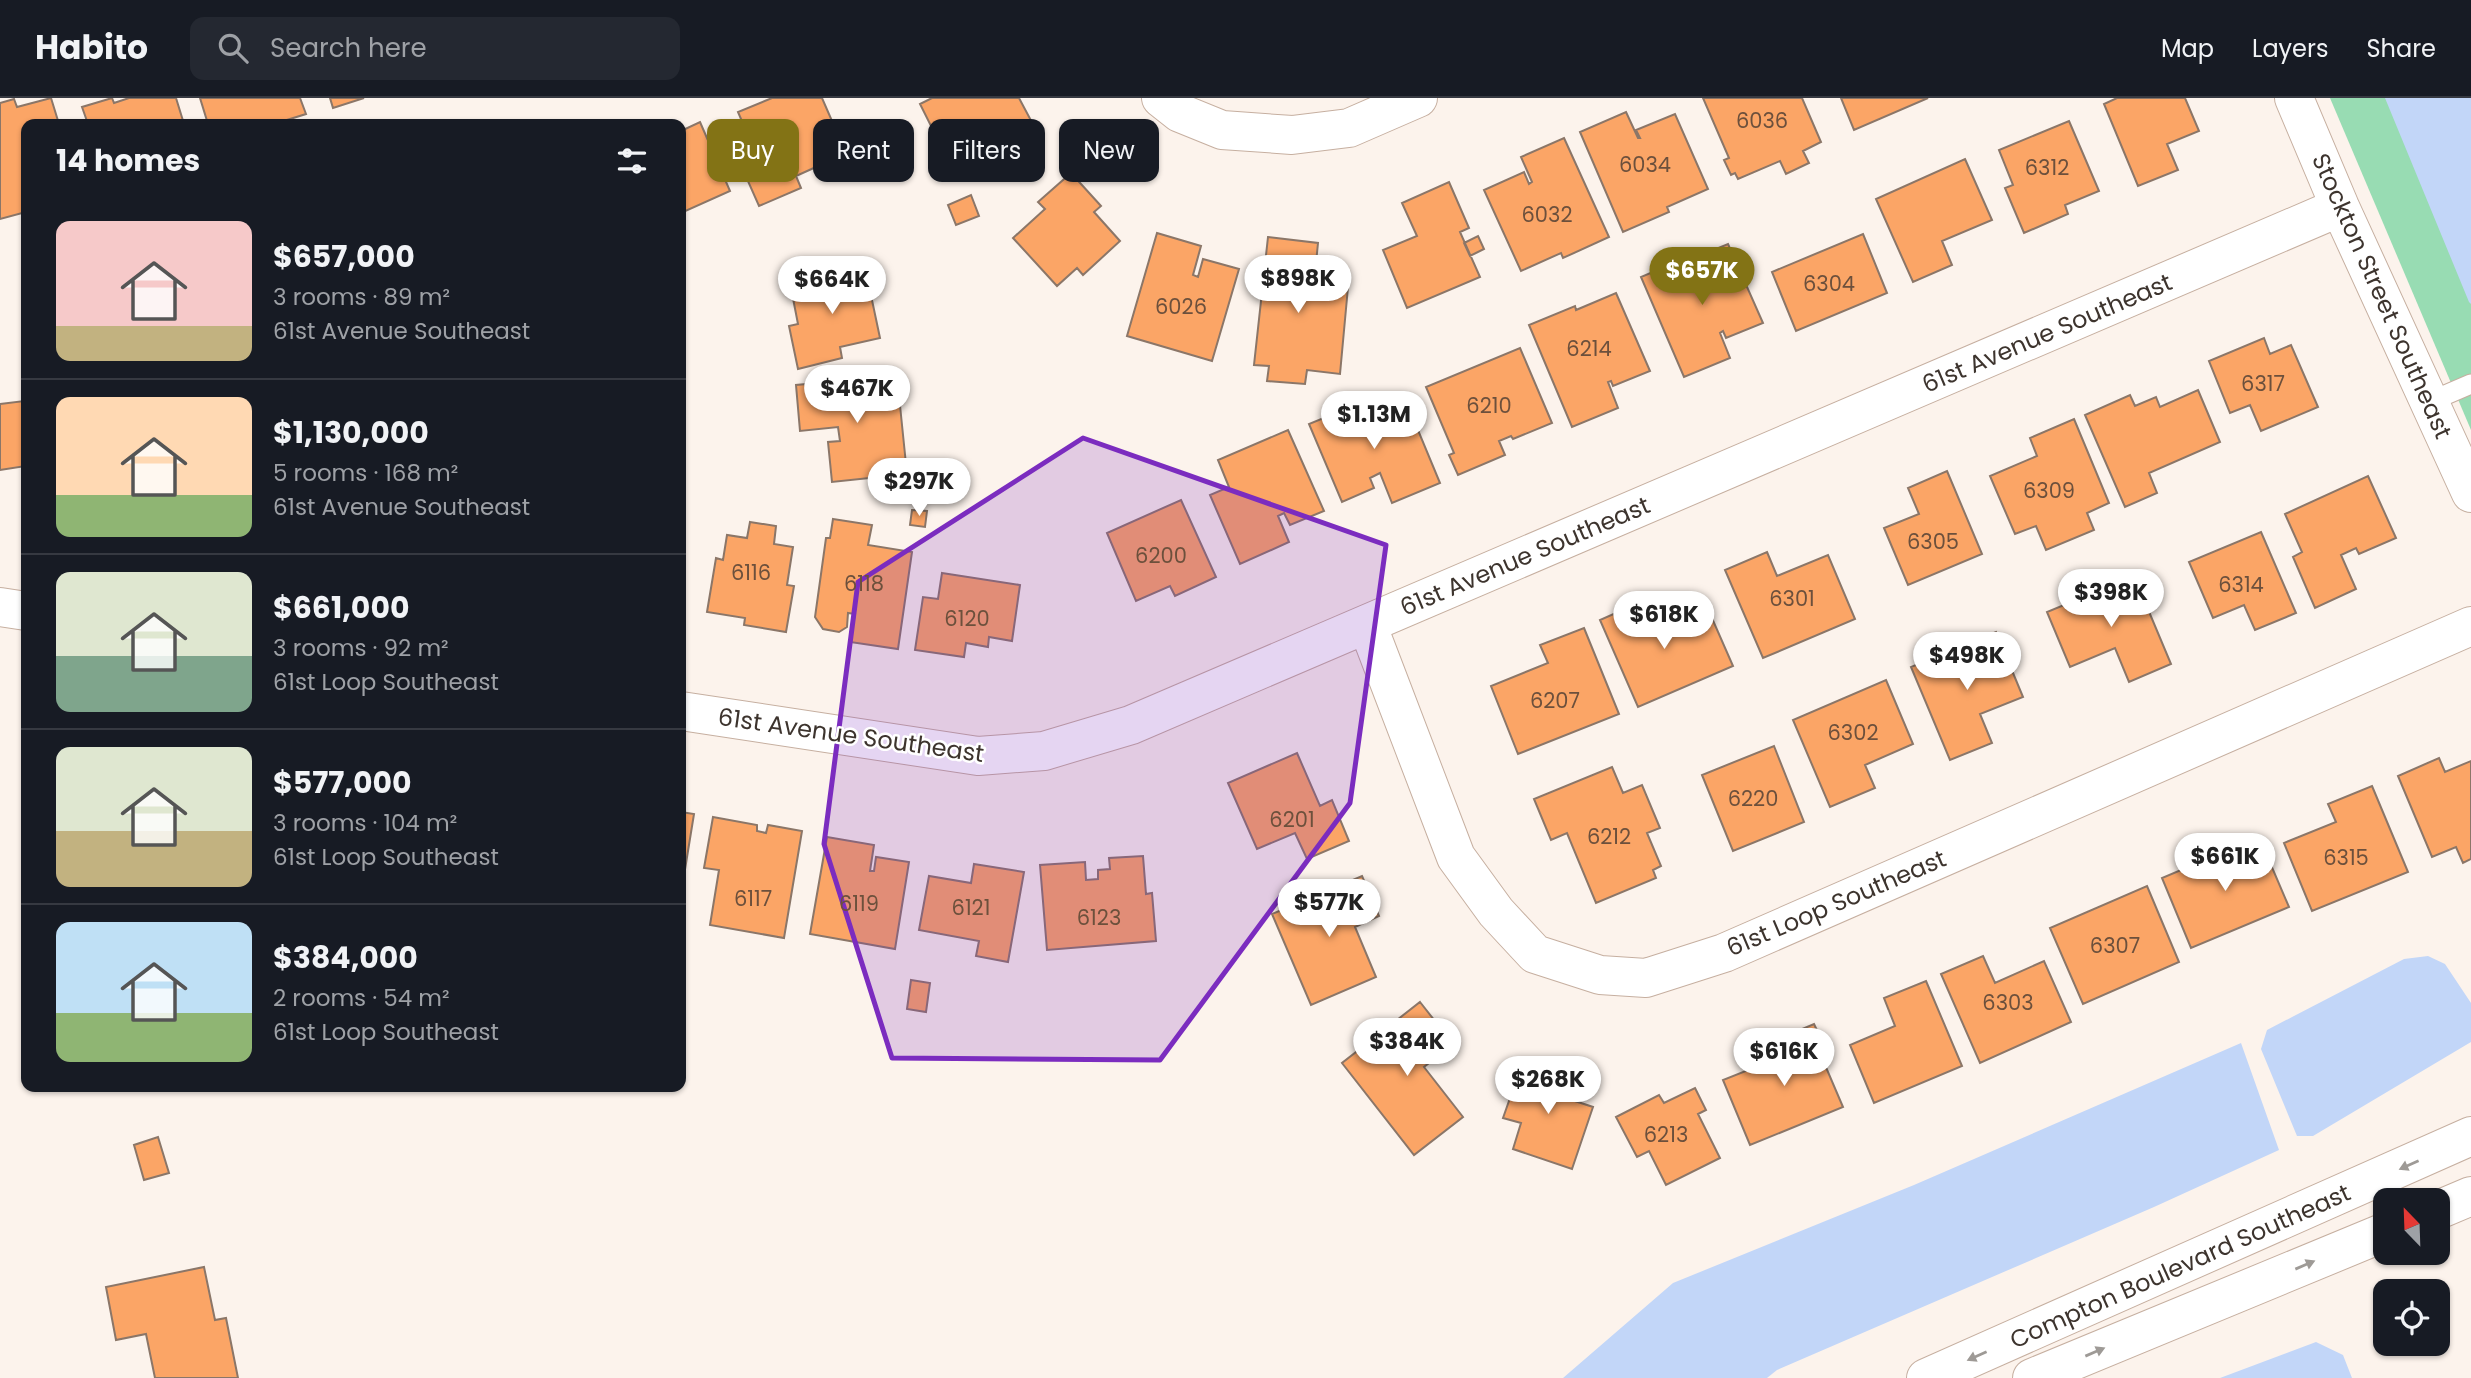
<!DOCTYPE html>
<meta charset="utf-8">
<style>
:root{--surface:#171b24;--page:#242831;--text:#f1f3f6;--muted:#9ea1a6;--line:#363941;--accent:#837315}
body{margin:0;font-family:Poppins,sans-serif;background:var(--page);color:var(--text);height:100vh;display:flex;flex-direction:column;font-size:26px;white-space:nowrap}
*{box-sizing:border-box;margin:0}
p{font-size:23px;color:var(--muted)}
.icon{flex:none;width:38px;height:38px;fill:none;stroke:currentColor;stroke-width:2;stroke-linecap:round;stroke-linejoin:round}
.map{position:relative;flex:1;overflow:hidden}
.drawer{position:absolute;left:21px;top:21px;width:665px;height:973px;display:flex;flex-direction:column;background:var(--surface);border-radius:14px;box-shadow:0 2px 5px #0004}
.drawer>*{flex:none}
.hud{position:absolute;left:707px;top:21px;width:665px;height:63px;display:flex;gap:14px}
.needle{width:46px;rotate:337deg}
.buttons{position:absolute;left:2373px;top:1090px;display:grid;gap:14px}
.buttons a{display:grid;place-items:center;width:77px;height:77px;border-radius:14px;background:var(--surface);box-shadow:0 2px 5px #0004;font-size:35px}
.price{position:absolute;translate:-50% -60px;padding:0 16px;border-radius:24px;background:#fff;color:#222;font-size:23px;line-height:46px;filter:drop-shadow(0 2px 4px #0008)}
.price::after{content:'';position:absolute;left:50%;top:42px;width:21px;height:16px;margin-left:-10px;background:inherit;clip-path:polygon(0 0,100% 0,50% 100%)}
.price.selected{background:var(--accent);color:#fff}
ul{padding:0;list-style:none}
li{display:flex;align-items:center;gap:21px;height:175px;padding:0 35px}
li+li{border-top:2px solid var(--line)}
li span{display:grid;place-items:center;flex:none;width:196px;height:140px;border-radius:14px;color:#555}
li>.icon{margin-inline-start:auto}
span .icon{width:84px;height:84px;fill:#fffc;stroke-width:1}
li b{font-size:30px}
h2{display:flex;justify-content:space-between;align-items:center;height:84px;padding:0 35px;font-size:30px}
.chip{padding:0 24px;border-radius:14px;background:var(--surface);box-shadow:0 2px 5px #0004;font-size:24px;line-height:63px}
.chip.selected{background:var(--accent);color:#fff}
header{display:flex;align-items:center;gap:42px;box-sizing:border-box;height:98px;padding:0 35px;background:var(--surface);border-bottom:2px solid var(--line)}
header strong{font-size:33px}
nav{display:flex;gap:38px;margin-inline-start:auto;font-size:24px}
.search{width:490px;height:63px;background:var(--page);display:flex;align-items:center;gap:18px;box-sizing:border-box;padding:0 24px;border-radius:14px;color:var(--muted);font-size:26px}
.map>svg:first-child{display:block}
.green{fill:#98dcb3}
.water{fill:#c2d6f8}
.building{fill:#fba566;stroke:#8b7668;stroke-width:2}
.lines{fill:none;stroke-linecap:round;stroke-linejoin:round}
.lane-casing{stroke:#c6afa0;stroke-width:21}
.street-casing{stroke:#c6afa0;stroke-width:40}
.lane{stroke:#fff;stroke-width:19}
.street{stroke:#fff;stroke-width:38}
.oneway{fill:#9e9a96}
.marked{fill:#7b2cbf;fill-opacity:0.2;stroke:#7b2cbf;stroke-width:5;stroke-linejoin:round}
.labels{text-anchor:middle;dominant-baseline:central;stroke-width:5;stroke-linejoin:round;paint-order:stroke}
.number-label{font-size:21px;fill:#6c503c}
.street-label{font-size:24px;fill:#3d342e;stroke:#fff}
</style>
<header>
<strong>Habito</strong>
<div class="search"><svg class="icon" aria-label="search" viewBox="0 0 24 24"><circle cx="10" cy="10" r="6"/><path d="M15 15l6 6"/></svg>Search here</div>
<nav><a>Map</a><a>Layers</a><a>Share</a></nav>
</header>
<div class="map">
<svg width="2471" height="1280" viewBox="0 0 2471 1280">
<rect width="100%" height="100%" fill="#fcf3ec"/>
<path class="green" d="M2330 0H2471V332Z"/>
<path class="water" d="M2385 0H2471V206L2469 204Z
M2428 858 2445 866 2471 905V944L2313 1038H2297L2261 951 2267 932 2404 861Z
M2241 945 2279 1052 2154 1109 1777 1272 1767 1280H1563L1673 1185 1914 1087Z
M2316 1244 2343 1257 2352 1280H2220Z"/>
<path class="building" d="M51 0 59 26H26V114L0 121V5L14 1 17 9Z
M112 0 114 5 129 0H176L184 26H88L82 9Z
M200 0H300L306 16 274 26H208Z
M330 0H364L333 10Z
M772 0H822L849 62 818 76 816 69 796 78 801 90 759 108 736 56 753 49 738 14Z
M932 0H1019L1035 30 973 62 956 30 937 40 920 6Z
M1703 0H1802L1821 44 1803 53 1809 65 1786 76 1780 63 1738 81 1735 75 1731 77 1724 62 1729 60Z
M1841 0H1928L1854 32Z
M2117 0H2185L2199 33 2167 46 2178 72 2138 88 2104 6Z
M1626 14 1638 40H1640L1636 32 1675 16 1708 91 1667 109 1669 114 1623 134 1580 34Z
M2069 23 2099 93 2065 107 2068 116 2024 135 2005 90 2013 87 1999 52Z
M700 24 730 93 681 115V33Z
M1564 40 1609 139 1563 160 1561 155 1521 173 1484 92 1524 74 1529 86 1532 84 1521 59Z
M1965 61 1992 122 1942 143 1952 167 1913 184 1876 101Z
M1071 75 1101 108 1094 114 1120 143 1083 177 1077 170 1057 188 1013 140 1045 111 1038 104Z
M1449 84 1469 130 1460 134 1480 179 1407 210 1383 152 1417 138 1402 105Z
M971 97 979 118 956 127 948 107Z
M1157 135 1201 148 1193 177 1198 179 1203 161 1239 171 1212 263 1127 238Z
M1863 136 1887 195 1796 233 1772 174Z
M1478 138 1484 151 1470 158 1464 145Z
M1268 139 1318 145 1314 185 1348 189 1340 276 1307 272 1305 286 1267 283 1269 268 1254 267Z
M1728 146 1763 225 1726 240 1723 233 1720 235 1730 260 1684 279 1641 179 1688 159 1689 162Z
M865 169 880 240 840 249 842 260 798 271 789 228 798 226 790 185Z
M1616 195 1650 273 1613 288 1611 283 1608 284 1618 310 1572 329 1529 227 1575 208 1576 212Z
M2264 240 2270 256 2291 247 2318 309 2261 333 2250 307 2230 315 2209 263Z
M1520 250 1552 325 1513 341 1511 338 1499 343 1505 357 1458 377 1449 357 1454 355 1426 289Z
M897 278 907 376 832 384 828 344 840 343 838 329 800 333 796 287Z
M2198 292 2220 344 2149 375 2157 395 2125 409 2085 317 2130 297 2135 308 2156 299 2160 309Z
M1382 296 1396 327 1413 320 1440 385 1392 405 1380 375 1370 380 1374 390 1342 404 1309 326Z
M24 303 26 320V368L0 372V306Z
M2074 321 2109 405 2087 415 2094 432 2046 452 2036 428 2015 436 1990 378 2037 358 2030 340Z
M1288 332 1324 413 1290 427 1284 415 1278 418 1289 444 1240 466 1210 397 1229 389 1218 362Z
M1947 373 1982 456 1908 487 1884 430 1919 416 1908 390Z
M2368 378 2396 440 2359 456 2356 450 2341 457 2356 491 2315 510 2293 459 2302 454 2285 416Z
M1181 402 1216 479 1175 498 1170 488 1136 503 1107 435Z
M912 412 927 413 925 429 910 427Z
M833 421 872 427 868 447 912 454 898 551 850 544 855 516 848 515 847 529 839 534 823 531 815 519 826 440H830Z
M750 424 776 428 774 446 793 449 787 487 794 488 786 534 744 527 745 520 707 514 716 460 723 462 727 437 747 440Z
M2261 434 2296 515 2255 532 2244 507 2213 520 2189 464Z
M1767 454 1777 478 1828 457 1855 521 1763 560 1725 472Z
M942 475 1020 487 1012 543 989 539 988 549 966 545 964 559 915 552 923 499 938 501Z
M2134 478 2171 566 2129 584 2115 550 2070 569 2047 514Z
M1645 502 1659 532 1708 511 1733 568 1638 609 1600 522Z
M1584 530 1619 616 1518 656 1491 588 1548 565 1540 547Z
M1996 534 2023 599 1980 616 1992 645 1950 662 1911 569Z
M1886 582 1913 646 1865 667 1875 690 1830 709 1793 622Z
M1774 648 1804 724 1733 753 1702 677Z
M1297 655 1320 708 1332 702 1349 743 1307 761 1295 735 1257 751 1228 685Z
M2439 660 2445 674 2471 663V761L2463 765 2456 749 2432 759 2398 678Z
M1612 669 1623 695 1642 687 1660 730 1647 735 1661 768 1653 772 1656 780 1596 805 1567 735 1551 742 1534 701Z
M2372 688 2408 774 2312 813 2284 745 2336 724 2328 706Z
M681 714 694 716 681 796Z
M713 719 757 727V733L766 735 768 727 802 733 784 840 710 827 719 772 704 770Z
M827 739 874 747 870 773H874L876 759 909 764 895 851 810 836Z
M2259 739 2289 809 2191 850 2162 780Z
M1143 758 1146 796 1152 795 1156 843 1047 852 1040 767 1085 764 1086 782 1098 781V772L1110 771 1109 760Z
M974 766 1024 774 1008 864 976 858 979 843 919 832 929 778 971 785Z
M1362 778 1379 818 1355 829 1376 879 1311 907 1272 816Z
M2147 788 2179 864 2083 906 2050 830Z
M1983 858 1995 885 2044 863 2071 924 1980 965 1941 876Z
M911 882 930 885 926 914 907 911Z
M1926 883 1962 968 1874 1005 1850 947 1895 928 1884 900Z
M1420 904 1453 946 1424 969 1463 1019 1414 1057 1342 965Z
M1814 926 1822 943 1816 946 1843 1009 1750 1047 1723 982 1776 961 1769 945Z
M1522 966 1578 985 1572 1002 1593 1009 1572 1071 1513 1051 1521 1025 1503 1020Z
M1695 990 1706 1012 1698 1016 1720 1060 1666 1087 1649 1053 1637 1059 1616 1019 1659 997 1664 1005Z
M158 1039 169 1075 144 1082 134 1047Z
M204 1169 215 1222 226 1220 238 1280H155L146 1236 116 1242 106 1189Z"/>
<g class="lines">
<g class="lane-casing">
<path id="lane" d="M2429 304 2471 286"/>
</g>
<g class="street-casing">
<path id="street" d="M1161 0 1180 15 1222 32 1292 37 1349 30 1418 0
M2294 0 2340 109 2471 395
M0 509 26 513
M1367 526 1456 759 1496 814 1535 856 1600 877 1646 880 1724 855 2471 528
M681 613 978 658 1044 653 1131 627 2340 109
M2438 1112 2471 1098
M1926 1280 2471 1038
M2032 1280 2385 1134"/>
</g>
<use href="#lane" class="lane"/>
<use href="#street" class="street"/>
</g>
<defs><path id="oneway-solid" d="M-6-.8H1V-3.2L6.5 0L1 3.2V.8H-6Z" transform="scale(1.75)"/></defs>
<g class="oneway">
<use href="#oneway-solid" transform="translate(2409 1067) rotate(156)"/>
<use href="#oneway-solid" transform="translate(2305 1167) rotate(-23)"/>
<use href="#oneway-solid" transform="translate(2095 1254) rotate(-23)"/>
<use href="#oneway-solid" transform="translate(1977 1258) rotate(156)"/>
</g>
<path class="marked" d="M1083 340 1386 447 1350 705 1160 962 892 960 824 746 858 484Z"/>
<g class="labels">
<g class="number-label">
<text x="1762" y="22">6036</text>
<text x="1645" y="66">6034</text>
<text x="2047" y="69">6312</text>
<text x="1547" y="116">6032</text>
<text x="1829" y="185">6304</text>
<text x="1181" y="208">6026</text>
<text x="1589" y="250">6214</text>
<text x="2263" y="285">6317</text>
<text x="1489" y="307">6210</text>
<text x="2049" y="392">6309</text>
<text x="1933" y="443">6305</text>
<text x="1161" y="457">6200</text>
<text x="751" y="474">6116</text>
<text x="864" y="485">6118</text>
<text x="2241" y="486">6314</text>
<text x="1792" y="500">6301</text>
<text x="967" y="520">6120</text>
<text x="1555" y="602">6207</text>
<text x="1853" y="634">6302</text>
<text x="1753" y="700">6220</text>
<text x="1292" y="721">6201</text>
<text x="1609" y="738">6212</text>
<text x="2346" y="759">6315</text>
<text x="753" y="800">6117</text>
<text x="859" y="805">6119</text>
<text x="971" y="809">6121</text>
<text x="1099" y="819">6123</text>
<text x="2115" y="847">6307</text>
<text x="2008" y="904">6303</text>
<text x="1666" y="1036">6213</text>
</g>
<g class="street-label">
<text transform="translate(2382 198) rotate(66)">Stockton Street Southeast</text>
<text transform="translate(2047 235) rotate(-23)">61st Avenue Southeast</text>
<text transform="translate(1525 458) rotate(-23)">61st Avenue Southeast</text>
<text transform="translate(851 637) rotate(8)">61st Avenue Southeast</text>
<text transform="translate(1836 805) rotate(-23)">61st Loop Southeast</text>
<text transform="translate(2180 1168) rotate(-24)">Compton Boulevard Southeast</text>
</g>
</g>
</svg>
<div class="buttons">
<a><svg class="needle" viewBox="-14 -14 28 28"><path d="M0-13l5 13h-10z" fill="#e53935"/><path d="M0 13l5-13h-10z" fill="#9ea1a6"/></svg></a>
<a><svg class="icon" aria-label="locate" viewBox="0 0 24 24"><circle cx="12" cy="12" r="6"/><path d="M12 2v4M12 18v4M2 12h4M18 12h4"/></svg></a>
</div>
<b class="price selected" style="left:1702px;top:209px">$657K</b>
<b class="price" style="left:1298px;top:217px">$898K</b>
<b class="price" style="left:832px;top:218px">$664K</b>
<b class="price" style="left:857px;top:327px">$467K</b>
<b class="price" style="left:1374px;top:353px">$1.13M</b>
<b class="price" style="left:919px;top:420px">$297K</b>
<b class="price" style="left:2111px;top:531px">$398K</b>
<b class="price" style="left:1664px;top:553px">$618K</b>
<b class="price" style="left:1967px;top:594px">$498K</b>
<b class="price" style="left:2225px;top:795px">$661K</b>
<b class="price" style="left:1329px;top:841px">$577K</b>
<b class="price" style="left:1407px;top:980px">$384K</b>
<b class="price" style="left:1784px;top:990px">$616K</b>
<b class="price" style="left:1548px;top:1018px">$268K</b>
<div class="hud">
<a class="chip selected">Buy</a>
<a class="chip">Rent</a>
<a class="chip">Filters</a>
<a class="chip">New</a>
</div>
<section class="drawer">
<h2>14 homes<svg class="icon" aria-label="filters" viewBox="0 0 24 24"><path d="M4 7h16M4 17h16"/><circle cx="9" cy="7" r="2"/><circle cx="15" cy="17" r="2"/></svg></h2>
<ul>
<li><span style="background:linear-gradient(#f6c9c9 75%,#c2b280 0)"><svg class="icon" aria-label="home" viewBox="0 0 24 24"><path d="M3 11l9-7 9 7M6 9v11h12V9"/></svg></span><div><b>$657,000</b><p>3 rooms · 89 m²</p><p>61st Avenue Southeast</p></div></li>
<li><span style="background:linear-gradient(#ffd9b3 70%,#8fb573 0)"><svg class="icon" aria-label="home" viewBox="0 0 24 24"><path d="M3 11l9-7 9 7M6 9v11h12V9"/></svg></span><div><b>$1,130,000</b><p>5 rooms · 168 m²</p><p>61st Avenue Southeast</p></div></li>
<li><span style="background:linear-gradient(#dfe7d0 60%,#7fa58c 0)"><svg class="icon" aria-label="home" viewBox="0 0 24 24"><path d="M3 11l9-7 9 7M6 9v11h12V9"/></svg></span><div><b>$661,000</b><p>3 rooms · 92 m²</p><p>61st Loop Southeast</p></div></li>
<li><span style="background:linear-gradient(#dfe7d0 60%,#c2b280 0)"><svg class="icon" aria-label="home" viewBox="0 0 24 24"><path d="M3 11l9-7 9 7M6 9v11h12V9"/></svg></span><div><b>$577,000</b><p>3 rooms · 104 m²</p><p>61st Loop Southeast</p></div></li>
<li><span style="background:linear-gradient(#bfe0f5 65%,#8fb573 0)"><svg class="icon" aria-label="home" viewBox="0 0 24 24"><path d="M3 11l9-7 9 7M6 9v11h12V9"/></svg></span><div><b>$384,000</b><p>2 rooms · 54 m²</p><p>61st Loop Southeast</p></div></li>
</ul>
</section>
</div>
